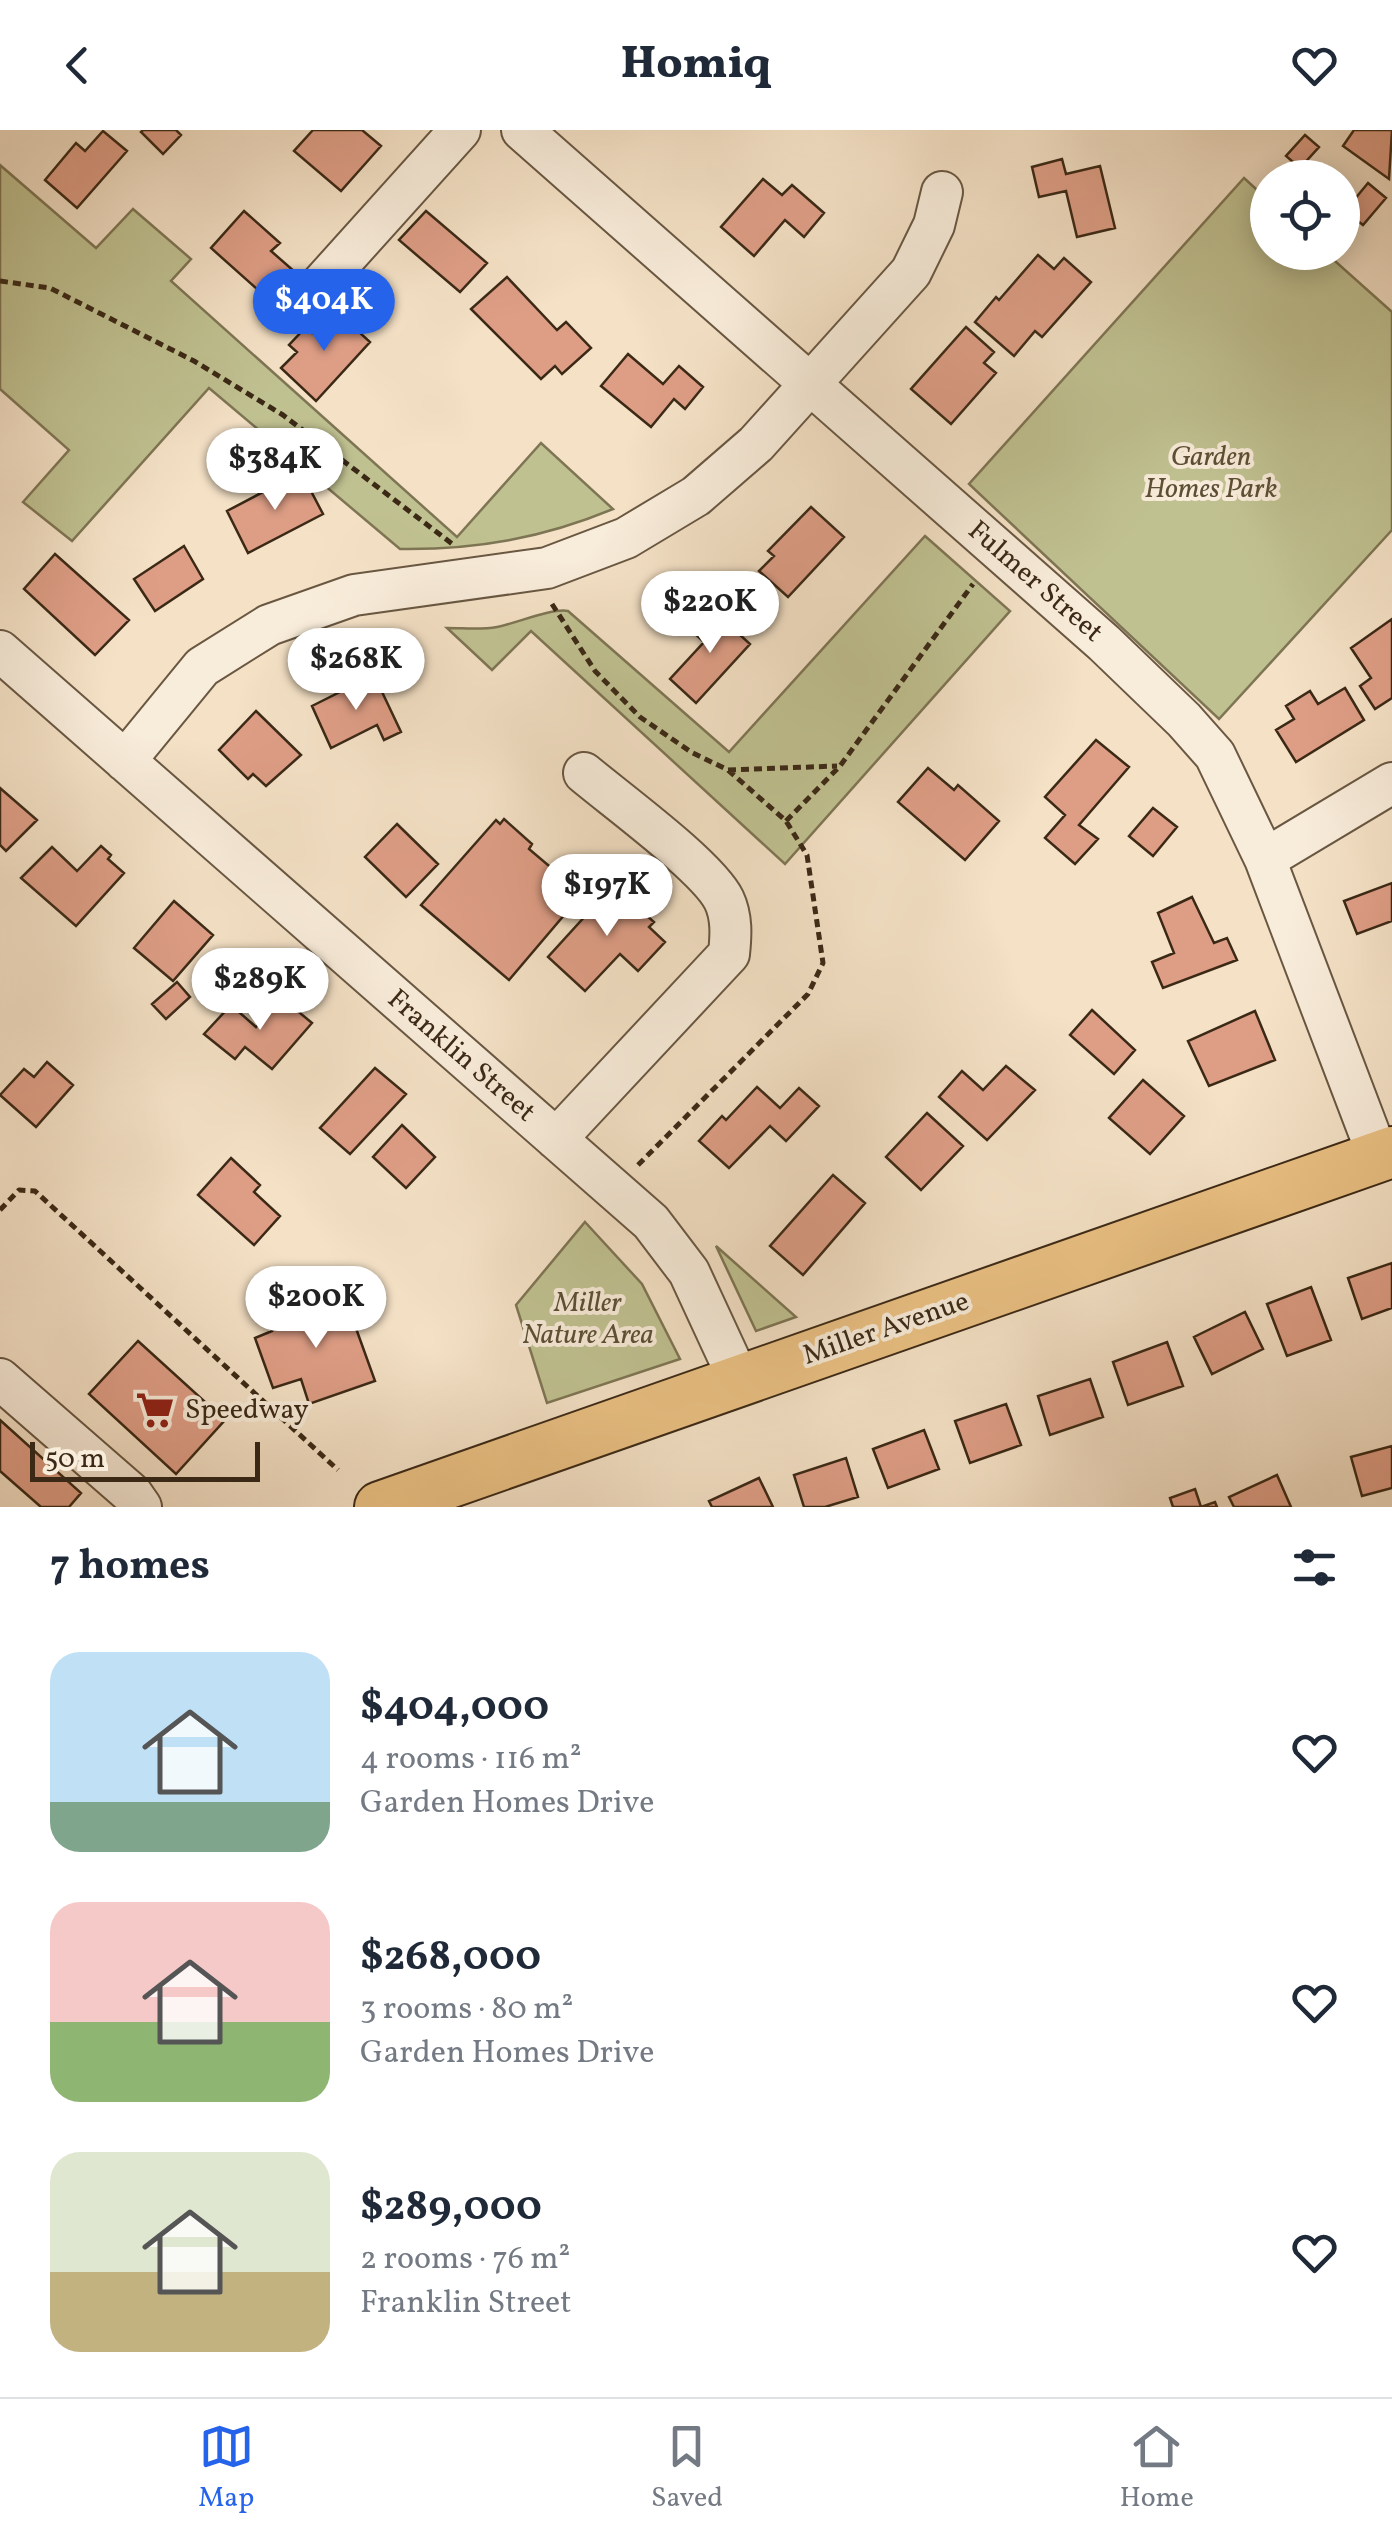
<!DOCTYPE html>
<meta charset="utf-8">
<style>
:root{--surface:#fff;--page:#f2f2f3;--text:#1f2937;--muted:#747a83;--line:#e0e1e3;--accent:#2563eb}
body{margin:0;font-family:Vollkorn,serif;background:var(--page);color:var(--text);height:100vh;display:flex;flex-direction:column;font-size:38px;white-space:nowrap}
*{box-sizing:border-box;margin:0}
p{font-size:32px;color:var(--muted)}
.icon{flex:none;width:55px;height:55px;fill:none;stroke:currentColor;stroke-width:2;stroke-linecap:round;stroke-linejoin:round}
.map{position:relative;height:1377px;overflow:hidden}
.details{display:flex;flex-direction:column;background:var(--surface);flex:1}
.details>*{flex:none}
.controls{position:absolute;left:1250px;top:30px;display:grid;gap:20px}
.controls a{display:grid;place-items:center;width:110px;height:110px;border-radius:50%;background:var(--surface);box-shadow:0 5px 25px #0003;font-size:50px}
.scale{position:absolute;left:30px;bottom:25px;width:230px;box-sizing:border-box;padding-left:10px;border:5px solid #3b2916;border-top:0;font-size:28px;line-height:35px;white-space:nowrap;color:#3b2916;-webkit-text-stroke:8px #f8ecda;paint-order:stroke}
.price{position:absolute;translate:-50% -85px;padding:0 22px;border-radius:35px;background:#fff;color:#222;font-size:32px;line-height:65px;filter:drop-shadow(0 2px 5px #0008)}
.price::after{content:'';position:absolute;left:50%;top:60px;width:30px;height:22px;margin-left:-15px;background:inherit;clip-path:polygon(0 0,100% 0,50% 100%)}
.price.selected{background:var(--accent);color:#fff}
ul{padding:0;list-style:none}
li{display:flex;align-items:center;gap:30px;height:250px;padding:0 50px}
li span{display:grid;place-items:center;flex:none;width:280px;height:200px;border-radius:30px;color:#555}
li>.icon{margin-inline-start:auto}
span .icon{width:120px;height:120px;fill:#fffc;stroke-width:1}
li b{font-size:42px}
h2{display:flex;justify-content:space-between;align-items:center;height:120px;padding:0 50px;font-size:42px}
header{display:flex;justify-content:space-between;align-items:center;height:130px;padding:0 50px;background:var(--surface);font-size:45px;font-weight:800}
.tab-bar{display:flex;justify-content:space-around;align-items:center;height:140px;border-top:2px solid var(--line);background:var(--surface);font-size:28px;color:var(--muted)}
.tab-bar a{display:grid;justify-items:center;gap:5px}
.tab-bar .selected{color:var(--accent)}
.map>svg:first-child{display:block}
.green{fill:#c0c191;stroke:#7e7554;stroke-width:2.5}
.building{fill:#de9e86;stroke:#3b2916;stroke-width:2.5}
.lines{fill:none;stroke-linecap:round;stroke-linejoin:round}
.minor-casing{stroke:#695742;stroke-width:44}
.major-casing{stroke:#3b2916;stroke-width:54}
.path{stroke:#3b2916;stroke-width:5;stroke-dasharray:8 5;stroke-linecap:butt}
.minor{stroke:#f8ecda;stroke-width:40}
.major{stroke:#eac083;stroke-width:50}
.labels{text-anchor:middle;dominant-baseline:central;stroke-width:8;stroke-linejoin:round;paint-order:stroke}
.park-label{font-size:28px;font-style:italic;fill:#5c4f35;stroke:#f8ecda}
.street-label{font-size:28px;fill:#3b2916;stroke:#f8ecda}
.poi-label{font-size:28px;fill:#3b2916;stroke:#f8ecda;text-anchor:start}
</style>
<header><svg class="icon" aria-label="back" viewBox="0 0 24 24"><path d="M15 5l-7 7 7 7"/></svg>Homiq<svg class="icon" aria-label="heart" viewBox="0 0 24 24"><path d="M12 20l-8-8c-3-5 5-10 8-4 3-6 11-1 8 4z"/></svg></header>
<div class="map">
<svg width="1392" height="1377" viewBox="0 0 1392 1377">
<rect width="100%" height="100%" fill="#f4e1c6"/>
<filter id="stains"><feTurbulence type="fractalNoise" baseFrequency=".002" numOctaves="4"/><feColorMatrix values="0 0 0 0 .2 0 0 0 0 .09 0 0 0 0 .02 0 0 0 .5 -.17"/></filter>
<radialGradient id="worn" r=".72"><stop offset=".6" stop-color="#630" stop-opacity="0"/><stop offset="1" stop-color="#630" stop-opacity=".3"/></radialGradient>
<path class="green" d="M0 35 96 118 133 79 191 129 171 151 457 407 541 313 613 379C543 408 476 420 400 419L209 258 72 411 23 372 69 320 0 259Z
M1244 48 1267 69 1268 122 1326 123 1392 182V400L1219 589 969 354Z
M925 406 1010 481 785 734 531 501 492 540 447 498C464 498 481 500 497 497 517 493 552 478 568 481L729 622Z
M585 1092 642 1154 680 1229 547 1273 516 1175Z
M716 1116 796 1187 756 1201Z"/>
<path class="building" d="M143 0H176L181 5 163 24 141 2Z
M313 0H362L381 16 341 61 294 21Z
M1354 0H1392L1389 49 1343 16Z
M103 1 127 21 77 78 45 50 76 13 85 21Z
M1305 5 1319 17 1300 38 1286 26Z
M1062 29 1066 44 1100 36 1115 98 1077 107 1066 61 1039 67 1032 37Z
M763 49 782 65 792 55 824 83 804 107 785 90 754 126 721 97Z
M1368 53 1386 68 1363 95 1345 81Z
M244 81 280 113 271 121 303 149 276 176 211 118Z
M426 81 487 133 460 162 399 110Z
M1038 125 1054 139 1064 128 1091 152 1042 207 1035 201 1014 226 975 192 996 167 999 170Z
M507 147 557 200 566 192 591 218 562 244 555 236 541 249 471 179Z
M334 179 370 212 316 271 281 238 297 222 289 215 306 197 312 203Z
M966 197 994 222 984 233 996 243 951 294 911 259Z
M628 224 663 254 679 236 703 257 685 279 674 269 651 297 601 256Z
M301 342 323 384 248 423 227 381Z
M811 377 844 407 788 467 759 441 774 426 768 421Z
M184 416 203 449 155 481 134 449Z
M55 424 129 490 95 525 24 459Z
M712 479 750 514 696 573 670 549 704 512 692 501Z
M1392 489V568L1375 579 1360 556 1371 548 1351 518Z
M374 545 401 602 384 610 377 595 331 618 312 576Z
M1345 558 1364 590 1296 632 1276 600 1294 589 1286 576 1310 561 1318 574Z
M256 581 301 625 266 656 253 644 248 649 219 620Z
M1096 610 1129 637 1079 695 1098 709 1075 734 1045 708 1065 685 1045 667Z
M928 638 954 660 958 655 999 691 965 730 898 672Z
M0 658 37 690 6 721 0 715Z
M1153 678 1177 697 1153 726 1129 706Z
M504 689 532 714 529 719 555 741 561 734 578 749 573 755 582 764 509 850 421 775 496 690 500 694Z
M397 694 438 734 406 767 365 727Z
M101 716 111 725 108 729 124 743 76 796 21 748 52 717 77 741Z
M1392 753V791L1357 804 1344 771Z
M618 754 641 775 638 778 654 792 649 797 665 812 638 841 620 824 585 861 548 827 608 761 610 763Z
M1192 767 1214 813 1227 808 1237 830 1163 858 1152 832 1174 823 1158 783Z
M174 771 213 805 173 851 134 818Z
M177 852 190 867 166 889 152 874Z
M282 868 312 893 272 939 245 917 235 929 204 904 231 875 256 897Z
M1092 880 1135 920 1114 944 1070 905Z
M1255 881 1275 930 1209 956 1188 911Z
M47 932 73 955 36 997 0 965 24 939 34 947Z
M1006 936 1035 960 987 1010 939 967 962 941 983 960Z
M375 938 406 964 350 1024 320 998Z
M1143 950 1184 986 1150 1024 1109 988Z
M757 957 780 978 799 958 819 976 786 1011 770 996 729 1038 699 1011 722 986 726 990Z
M927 983 963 1016 921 1060 886 1027Z
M402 995 435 1027 406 1058 373 1027Z
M231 1028 260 1055 254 1062 280 1086 254 1115 198 1065Z
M833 1045 865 1073 803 1145 770 1116Z
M1392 1133V1178L1362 1189 1348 1148Z
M1311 1157 1331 1210 1287 1226 1267 1174Z
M344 1165 375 1251 309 1274 301 1249 273 1258 255 1208 272 1201 268 1192Z
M1245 1182 1263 1219 1212 1244 1194 1207Z
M138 1211 225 1290 176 1344 89 1264Z
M1167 1212 1183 1256 1128 1275 1113 1232Z
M1090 1249 1103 1287 1050 1305 1038 1266Z
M1006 1274 1021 1315 970 1333 955 1291Z
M0 1290 81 1363 69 1377H41L0 1341Z
M924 1300 939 1339 888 1358 873 1319Z
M1392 1316V1358L1362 1366 1351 1327Z
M846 1328 858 1367 825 1377H804L794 1345Z
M1277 1345 1291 1377H1234L1229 1367Z
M759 1348 773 1377H712L709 1371Z
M1195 1359 1201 1377 1215 1372 1217 1377H1173L1170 1368Z"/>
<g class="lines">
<g class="minor-casing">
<path id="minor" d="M522 0 1104 513 1184 590 1215 625 1265 729 1378 1026
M298 180 460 0
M0 521 651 1092 689 1142 739 1250
M125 631 202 537 269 495 354 465 547 438 626 408 696 366 756 314 911 142 934 95 942 62
M1265 729 1392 653
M556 1009 729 824C731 805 732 787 724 770 708 737 616 670 584 643
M0 1249 132 1364 141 1377"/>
</g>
<g class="major-casing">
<path id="major" d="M380 1377 1392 1022"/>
</g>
<path class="path" d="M0 151 50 158 194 231 283 285 455 416
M552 474 595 541 640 587 691 622 728 640 786 691 807 725 823 833 808 864 638 1035
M728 640 837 636
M786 691 840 636 973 454
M0 1080 19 1060 35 1061 338 1340"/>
<use href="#minor" class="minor"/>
<use href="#major" class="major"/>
</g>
<defs>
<g id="supermarket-bare" transform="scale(3)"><path d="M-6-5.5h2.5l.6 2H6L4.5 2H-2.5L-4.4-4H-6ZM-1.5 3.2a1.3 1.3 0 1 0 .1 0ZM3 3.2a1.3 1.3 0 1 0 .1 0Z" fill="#8f2418" stroke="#f8ecda" stroke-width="2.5" paint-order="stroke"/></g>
</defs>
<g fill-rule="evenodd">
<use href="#supermarket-bare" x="155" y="1280"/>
</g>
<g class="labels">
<g class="park-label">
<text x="1211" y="327">Garden<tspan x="1211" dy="32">Homes Park</tspan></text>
<text x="588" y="1173">Miller<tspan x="588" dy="32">Nature Area</tspan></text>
</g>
<g class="street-label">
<text transform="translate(1035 452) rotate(41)">Fulmer Street</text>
<text transform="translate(461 926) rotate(41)">Franklin Street</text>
<text transform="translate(886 1199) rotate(-19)">Miller Avenue</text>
</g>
<g class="poi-label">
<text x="185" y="1280">Speedway</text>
</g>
</g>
<rect width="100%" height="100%" filter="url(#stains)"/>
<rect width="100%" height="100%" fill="url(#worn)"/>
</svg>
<div class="controls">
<a><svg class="icon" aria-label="locate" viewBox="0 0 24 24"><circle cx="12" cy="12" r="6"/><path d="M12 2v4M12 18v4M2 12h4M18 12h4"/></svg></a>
</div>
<div class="scale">50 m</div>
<b class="price selected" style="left:324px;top:224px">$404K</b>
<b class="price" style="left:275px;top:383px">$384K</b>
<b class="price" style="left:710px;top:526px">$220K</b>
<b class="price" style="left:356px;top:583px">$268K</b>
<b class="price" style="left:607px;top:809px">$197K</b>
<b class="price" style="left:260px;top:903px">$289K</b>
<b class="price" style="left:316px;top:1221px">$200K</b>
</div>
<section class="details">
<h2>7 homes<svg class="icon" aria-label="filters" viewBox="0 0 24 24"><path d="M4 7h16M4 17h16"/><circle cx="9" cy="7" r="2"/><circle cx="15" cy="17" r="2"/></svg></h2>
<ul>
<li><span style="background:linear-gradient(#bfe0f5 75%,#7fa58c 0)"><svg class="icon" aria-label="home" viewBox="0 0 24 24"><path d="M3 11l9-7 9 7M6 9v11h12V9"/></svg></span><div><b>$404,000</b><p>4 rooms · 116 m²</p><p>Garden Homes Drive</p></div><svg class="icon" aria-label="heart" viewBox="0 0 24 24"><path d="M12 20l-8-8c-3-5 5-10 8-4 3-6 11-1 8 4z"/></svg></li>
<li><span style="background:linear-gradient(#f6c9c9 60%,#8fb573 0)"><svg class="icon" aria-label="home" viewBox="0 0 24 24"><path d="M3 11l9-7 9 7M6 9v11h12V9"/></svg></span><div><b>$268,000</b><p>3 rooms · 80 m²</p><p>Garden Homes Drive</p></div><svg class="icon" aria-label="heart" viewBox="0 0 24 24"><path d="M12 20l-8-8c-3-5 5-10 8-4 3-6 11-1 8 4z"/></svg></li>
<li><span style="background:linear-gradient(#dfe7d0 60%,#c2b280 0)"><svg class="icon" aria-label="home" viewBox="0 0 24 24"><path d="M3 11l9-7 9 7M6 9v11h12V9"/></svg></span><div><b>$289,000</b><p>2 rooms · 76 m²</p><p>Franklin Street</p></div><svg class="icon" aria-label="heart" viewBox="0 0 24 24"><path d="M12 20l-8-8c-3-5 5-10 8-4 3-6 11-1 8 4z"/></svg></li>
</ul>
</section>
<nav class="tab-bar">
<a class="selected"><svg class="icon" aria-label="map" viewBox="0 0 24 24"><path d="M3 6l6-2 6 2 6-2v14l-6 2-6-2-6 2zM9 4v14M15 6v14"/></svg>Map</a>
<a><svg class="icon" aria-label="saved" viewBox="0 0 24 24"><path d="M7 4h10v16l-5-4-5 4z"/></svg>Saved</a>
<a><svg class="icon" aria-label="home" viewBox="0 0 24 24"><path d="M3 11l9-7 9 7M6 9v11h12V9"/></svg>Home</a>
</nav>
